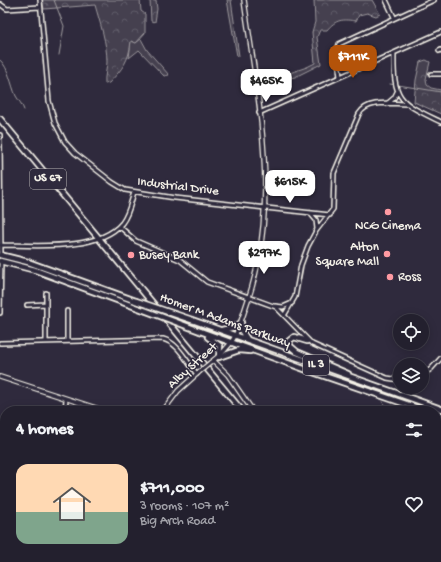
<!DOCTYPE html>
<meta charset="utf-8">
<style>
:root{--surface:#23202e;--page:#2f2d3a;--text:#f1f3f6;--muted:#a3a3aa;--line:#403e4a;--accent:#b45309}
body{margin:0;font-family:"Gochi Hand",sans-serif;background:var(--page);color:var(--text);height:100vh;display:flex;flex-direction:column;font-size:15px;white-space:nowrap}
*{box-sizing:border-box;margin:0}
p{font-size:13px;color:var(--muted)}
.icon{flex:none;width:22px;height:22px;fill:none;stroke:currentColor;stroke-width:2;stroke-linecap:round;stroke-linejoin:round}
.map{position:relative;flex:1;overflow:hidden}
.panel{position:absolute;left:0px;top:406px;width:441px;height:156px;display:flex;flex-direction:column;background:var(--surface);border-radius:16px 16px 0 0;box-shadow:0 2px 10px #0003,0 0 0 1px var(--line)}
.panel>*{flex:none}
.tools{position:absolute;left:393px;top:314px;display:grid;gap:8px}
.tools a{display:grid;place-items:center;width:36px;height:36px;border-radius:50%;background:var(--surface);box-shadow:0 2px 10px #0003,0 0 0 1px var(--line);font-size:20px}
.price{position:absolute;translate:-50% -34px;padding:0 9px;border-radius:8px;background:#fff;color:#222;font-size:13px;line-height:26px;filter:drop-shadow(0 1px 2px #0008)}
.price::after{content:'';position:absolute;left:50%;top:24px;width:12px;height:9px;margin-left:-6px;background:inherit;clip-path:polygon(0 0,100% 0,50% 100%)}
.price.selected{background:var(--accent);color:#fff}
ul{padding:0;list-style:none}
li{display:flex;align-items:center;gap:12px;height:100px;padding:0 16px}
li+li{border-top:1px solid var(--line)}
li span{display:grid;place-items:center;flex:none;width:112px;height:80px;border-radius:12px;color:#555}
li>.icon{margin-inline-start:auto}
span .icon{width:48px;height:48px;fill:#fffc;stroke-width:1}
li b{font-size:17px}
h2{display:flex;justify-content:space-between;align-items:center;height:48px;padding:0 16px;font-size:17px}
.map>svg:first-child{display:block}
.grass{fill:url(#grass-tufts);stroke:#9c989c}
.forest{fill:url(#forest-crowns);stroke:#9c989c}
.lines{fill:none;stroke-linecap:round;stroke-linejoin:round}
.stream{stroke:#a19ea0;stroke-width:1}
.minor-casing{stroke:#f4f1e8;stroke-width:6}
.tertiary-casing{stroke:#f4f1e8;stroke-width:6}
.primary-casing{stroke:#f4f1e8;stroke-width:8}
.trunk-casing{stroke:#f4f1e8;stroke-width:8}
.minor{stroke:#2f2a3d;stroke-width:3}
.tertiary{stroke:#2f2a3d;stroke-width:3.5}
.primary{stroke:#2f2a3d;stroke-width:4.5}
.trunk{stroke:#2f2a3d;stroke-width:4.5}
.tertiary-bridge-casing{stroke:#f4f1e8;stroke-width:6;stroke-linecap:butt}
.primary-bridge-casing{stroke:#f4f1e8;stroke-width:8;stroke-linecap:butt}
.tertiary-bridge{stroke:#2f2a3d;stroke-width:3.5}
.primary-bridge{stroke:#2f2a3d;stroke-width:4.5}
.poi-dot{fill:#ff9aa2;stroke:#2f2a3d;stroke-width:1.5}
.labels{text-anchor:middle;dominant-baseline:central;stroke-width:3;stroke-linejoin:round;paint-order:stroke}
.shield{fill:#2f2a3d;stroke:#b9b5b5;stroke-width:1}
.shield-label{font-size:12px;font-weight:bold;fill:#f4f1e8}
.street-label{font-size:13px;fill:#f4f1e8;stroke:#2f2a3d}
.poi-label{font-size:13px;fill:#f4f1e8;stroke:#2f2a3d;text-anchor:start}
</style>
<div class="map">
<svg width="441" height="562" viewBox="0 0 441 562">
<defs>
<pattern id="grass-tufts" width="24" height="20" patternUnits="userSpaceOnUse"><rect width="24" height="20" fill="#454050"/><path d="M3 7l-1-3M5 7V3M7 7l1-3M15 17l-1-3M17 17v-4M19 17l1-3" fill="none" stroke="#605c69"/></pattern>
<pattern id="forest-crowns" width="20" height="18" patternUnits="userSpaceOnUse"><rect width="20" height="18" fill="#454050"/><path d="M2 6a3 3 0 1 1 6 0M12 15a3 3 0 1 1 6 0" fill="none" stroke="#605c69"/></pattern>
</defs>
<rect width="100%" height="100%" fill="#2f2a3d"/>
<filter id="ink" filterUnits="userSpaceOnUse"><feTurbulence type="fractalNoise" baseFrequency=".025" numOctaves="2"/><feDisplacementMap in="SourceGraphic" scale="8" xChannelSelector="R" yChannelSelector="G"/><feConvolveMatrix kernelMatrix="1 2 1 2 8 2 1 2 1" color-interpolation-filters="sRGB"/></filter>
<g filter="url(#ink)">
<path class="grass" d="M141 39 147 50 169 75 164 76 139 50 129 58 131 40 136 43Z"/>
<path class="forest" d="M42 0H140L141 11 145 14V33L136 43 131 41C129 61 123 68 109 83L105 84C104 76 107 69 107 62 107 43 100 23 95 5L44 9Z
M150 0 156 1 157 9 155 22 151 21Z
M227 0H231L239 56H237Z
M314 0H372L380 14 376 16 367 13 359 15 356 21C343 19 336 19 327 30H320L317 37 321 64 295 77 281 80 278 77 307 67 315 63 312 32 315 22Z
M426 60 430 62 426 79 427 85 431 88 441 90V114L414 102 416 80 420 62Z"/>
<g class="lines">
<path class="stream" d="M54 0 64 26 59 55
M0 60C9 68 11 85 16 96 19 101 22 104 24 110
M390 84 395 85
M398 85 441 92
M383 402 386 411"/>
<g class="minor-casing">
<path id="minor" d="M40 0 49 101 55 123 65 142 75 153 112 182 125 190 175 198 330 215
M386 0 394 17
M0 4 7 9 40 7
M439 51 441 50
M394 53C393 101 400 102 441 122
M431 74H441
M340 77 337 51 339 44 434 0
M387 104 394 98 397 92
M259 113 441 32
M0 135 1 255
M310 213 316 220 317 229
M119 226 136 241 180 260 207 282 276 307 312 344 387 378 400 380
M0 245C33 245 98 252 122 223 129 214 131 202 134 192
M27 305 46 304
M275 306 283 307 292 303
M67 311V341
M0 313 1 261
M285 314 295 297 301 265 308 246 316 231 333 209 334 173 359 114C368 99 391 104 407 104
M46 341V293
M0 343 163 339C179 343 187 363 197 374
M422 375 431 369 441 358
M65 411 66 399
M0 449 5 450
M0 555H2
M201 557 204 562
M402 557V562
M143 560 163 562
M236 562 318 561"/>
</g>
<g class="tertiary-casing">
<path id="tertiary" d="M214 361 228 375 253 411
M210 363C237 343 238 330 248 300 281 201 258 100 244 0
M0 377 105 411
M163 411 178 391 199 372
M436 490 441 478
M436 547 441 550
M318 557V562
M143 562V557
M414 562 415 557"/>
</g>
<g class="primary-casing">
<path id="primary" d="M0 255 28 262 136 301
M0 261 35 270 144 310
M192 320 441 409
M241 323V330L247 339
M222 330 235 327 241 323
M200 331 307 370 426 411
M208 337 220 346 219 357
M307 341 294 337 289 341 290 346 297 352 348 374
M219 357 239 350 250 351
M436 414 441 416"/>
</g>
<g class="trunk-casing">
<path id="trunk" d="M0 119 242 411
M360 557 364 562
M365 557 369 562"/>
</g>
<use href="#minor" class="minor"/>
<use href="#tertiary" class="tertiary"/>
<use href="#primary" class="primary"/>
<use href="#trunk" class="trunk"/>
<g class="tertiary-bridge-casing">
<path id="tertiary-bridge" d="M199 372 210 363"/>
</g>
<g class="primary-bridge-casing">
<path id="primary-bridge" d="M136 301 192 320
M144 310 200 331"/>
</g>
<use href="#tertiary-bridge" class="tertiary-bridge"/>
<use href="#primary-bridge" class="primary-bridge"/>
</g>
</g>
<g class="poi-dot">
<circle cx="388" cy="212" r="4"/>
<circle cx="387" cy="254" r="4"/>
<circle cx="131" cy="255" r="4"/>
<circle cx="390" cy="277" r="4"/>
</g>
<g class="labels">
<g class="shield">
<rect x="30" y="169" width="36" height="20" rx="3"/>
<rect x="303" y="355" width="26" height="20" rx="3"/>
</g>
<g class="shield-label">
<text x="48" y="179">US 67</text>
<text x="316" y="365">IL 3</text>
</g>
<g class="street-label">
<text transform="translate(178 187) rotate(7)">Industrial Drive</text>
<text transform="translate(225 321) rotate(20)">Homer M Adams Parkway</text>
<text transform="translate(193 366) rotate(-42)">Alby Street</text>
</g>
<g class="poi-label">
<text x="388" y="226" text-anchor="middle">NCG Cinema</text>
<text x="379" y="247" text-anchor="end">Alton<tspan x="379" dy="15">Square Mall</tspan></text>
<text x="139" y="255">Busey Bank</text>
<text x="398" y="277">Ross</text>
</g>
</g>
</svg>
<div class="tools">
<a><svg class="icon" aria-label="locate" viewBox="0 0 24 24"><circle cx="12" cy="12" r="6"/><path d="M12 2v4M12 18v4M2 12h4M18 12h4"/></svg></a>
<a><svg class="icon" aria-label="layers" viewBox="0 0 24 24"><path d="M12 4l9 5-9 5-9-5zM3 14l9 5 9-5"/></svg></a>
</div>
<b class="price selected" style="left:353px;top:79px">$711K</b>
<b class="price" style="left:266px;top:103px">$465K</b>
<b class="price" style="left:290px;top:204px">$615K</b>
<b class="price" style="left:264px;top:275px">$297K</b>
<section class="panel">
<h2>4 homes<svg class="icon" aria-label="filters" viewBox="0 0 24 24"><path d="M4 7h16M4 17h16"/><circle cx="9" cy="7" r="2"/><circle cx="15" cy="17" r="2"/></svg></h2>
<ul>
<li><span style="background:linear-gradient(#ffd9b3 60%,#7fa58c 0)"><svg class="icon" aria-label="home" viewBox="0 0 24 24"><path d="M3 11l9-7 9 7M6 9v11h12V9"/></svg></span><div><b>$711,000</b><p>3 rooms · 107 m²</p><p>Big Arch Road</p></div><svg class="icon" aria-label="heart" viewBox="0 0 24 24"><path d="M12 20l-8-8c-3-5 5-10 8-4 3-6 11-1 8 4z"/></svg></li>
</ul>
</section>
</div>
